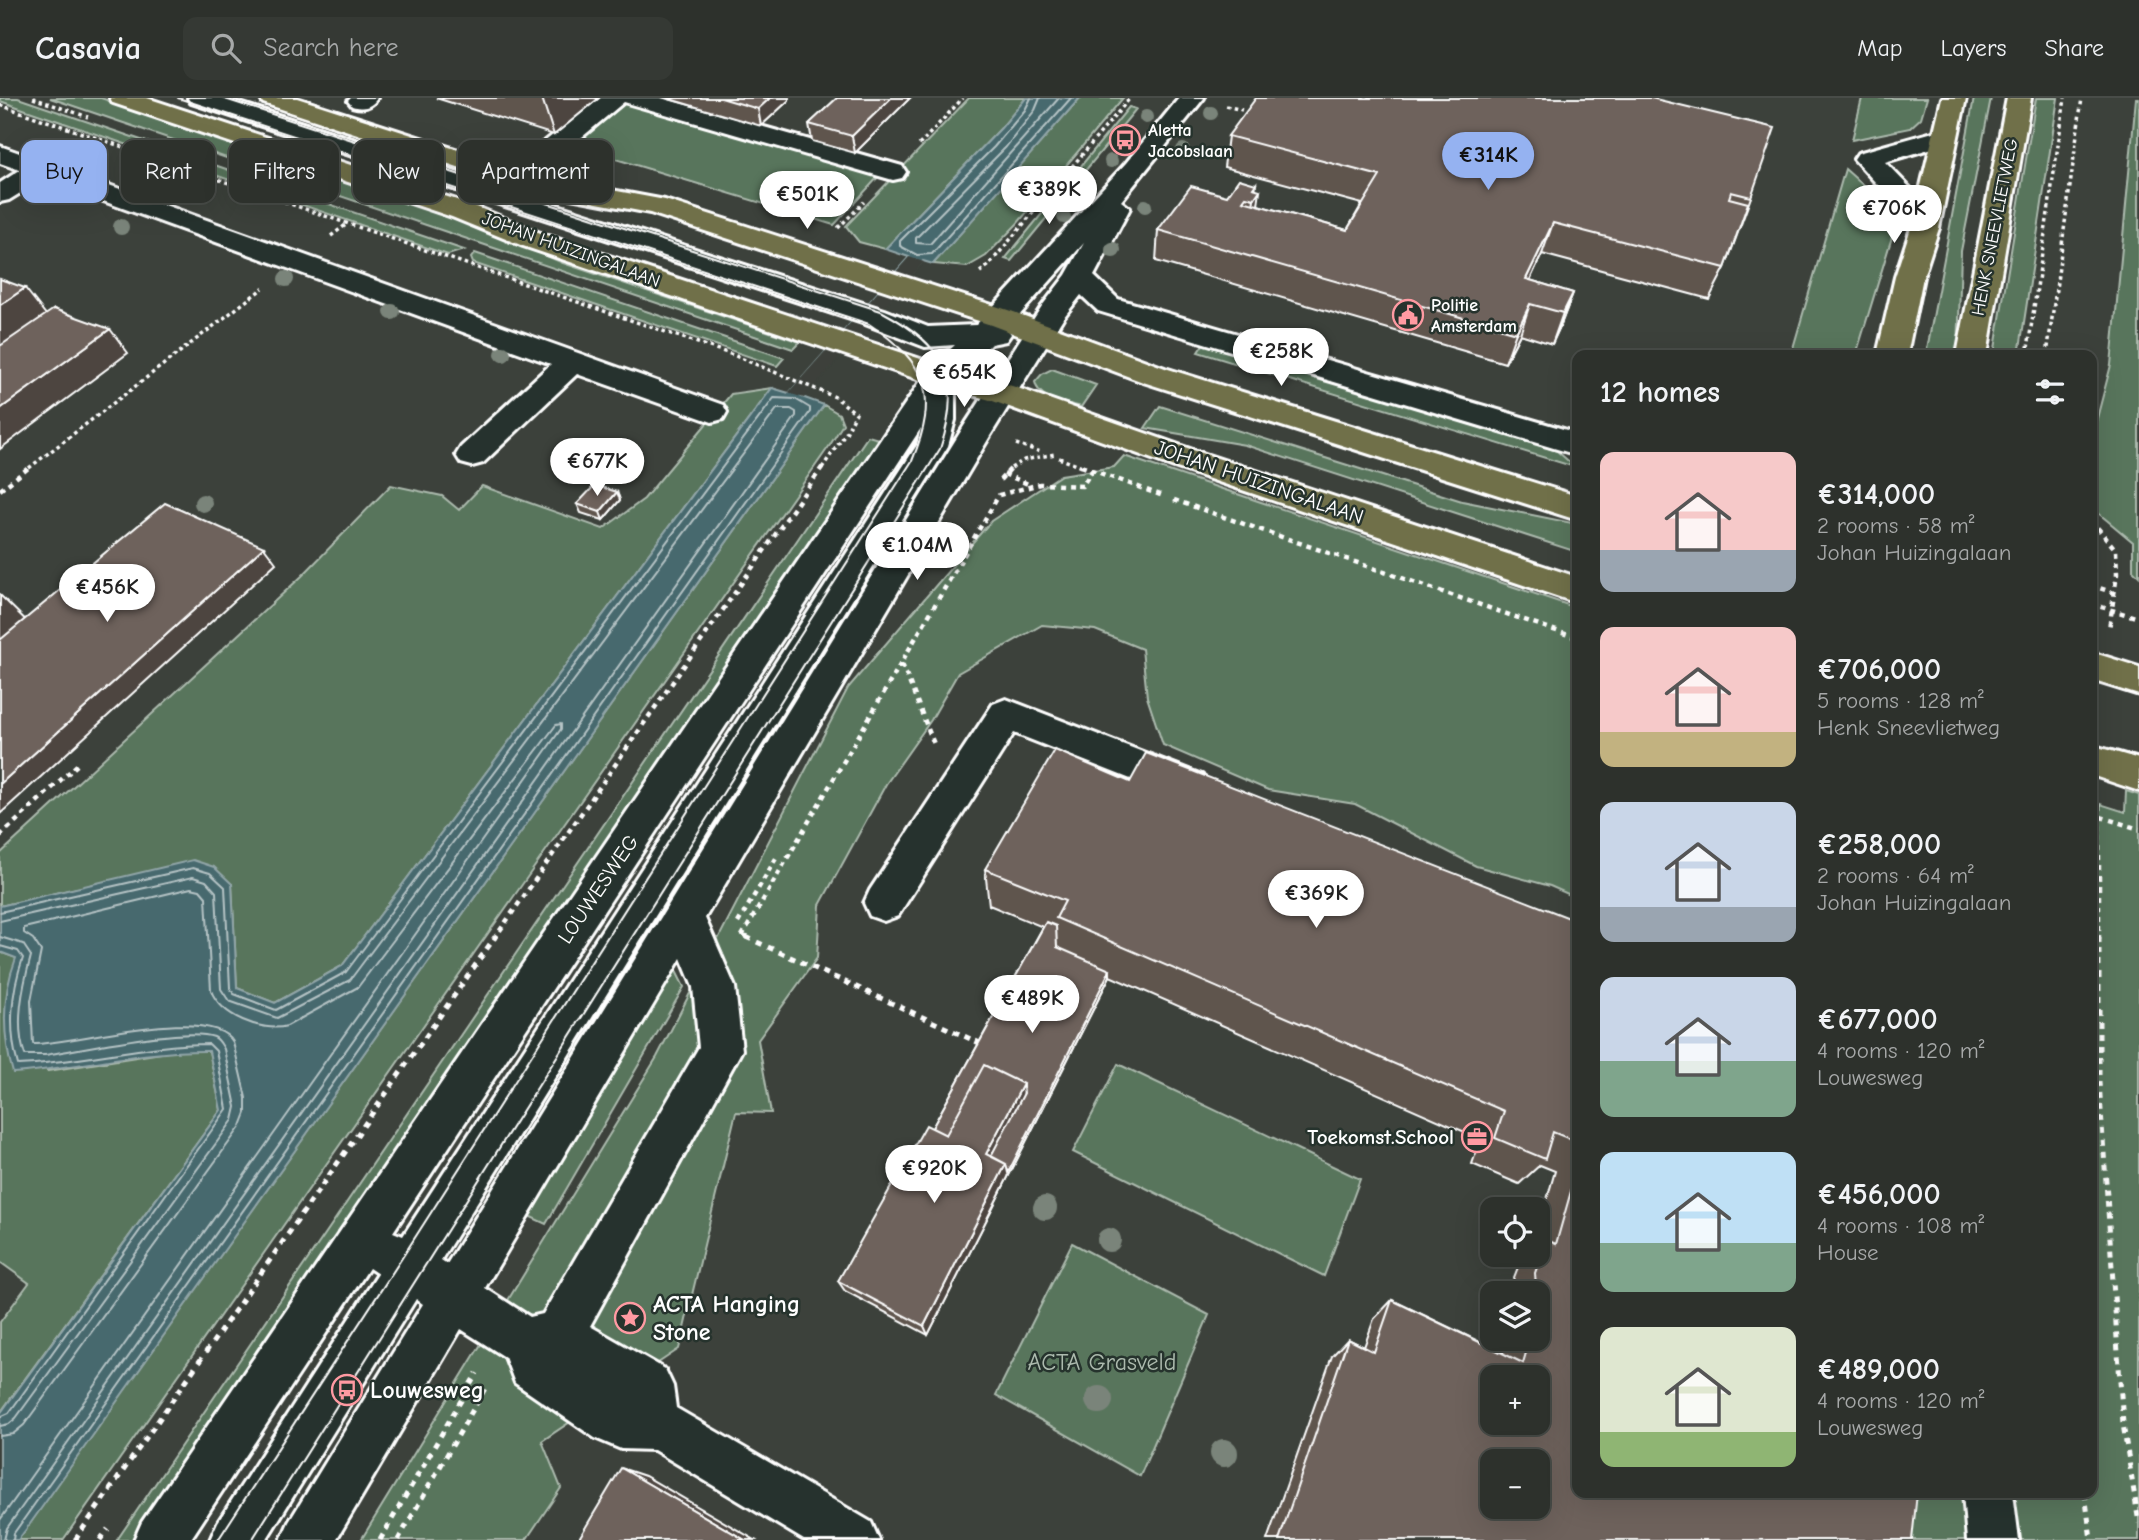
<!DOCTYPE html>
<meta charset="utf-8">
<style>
:root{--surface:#2d312c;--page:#353934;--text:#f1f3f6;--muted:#a7a9a9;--line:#484c48;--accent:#95b2f1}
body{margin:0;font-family:"Comic Neue",sans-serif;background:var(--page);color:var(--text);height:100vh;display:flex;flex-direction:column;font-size:26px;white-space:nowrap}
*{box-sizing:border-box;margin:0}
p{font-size:23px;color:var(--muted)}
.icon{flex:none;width:38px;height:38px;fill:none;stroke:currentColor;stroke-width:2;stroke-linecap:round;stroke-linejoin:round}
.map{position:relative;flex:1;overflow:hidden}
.sheet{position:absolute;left:1572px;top:252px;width:525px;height:1148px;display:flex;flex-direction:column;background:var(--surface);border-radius:14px;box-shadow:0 7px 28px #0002,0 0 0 2px var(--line)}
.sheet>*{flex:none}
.top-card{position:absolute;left:21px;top:42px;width:665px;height:63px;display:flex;gap:14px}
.fabs{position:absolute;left:1480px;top:1099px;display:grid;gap:14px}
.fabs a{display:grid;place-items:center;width:70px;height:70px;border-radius:14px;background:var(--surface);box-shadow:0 7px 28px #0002,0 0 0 2px var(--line);font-size:35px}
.price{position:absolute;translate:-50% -60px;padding:0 16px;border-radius:24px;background:#fff;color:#222;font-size:23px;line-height:46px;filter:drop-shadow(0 2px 4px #0008)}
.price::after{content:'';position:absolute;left:50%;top:42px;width:21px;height:16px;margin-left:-10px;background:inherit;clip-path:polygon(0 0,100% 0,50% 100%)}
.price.on{background:var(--accent);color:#111}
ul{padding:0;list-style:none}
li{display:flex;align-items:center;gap:21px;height:175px;padding:0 28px}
li span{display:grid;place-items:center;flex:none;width:196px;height:140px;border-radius:14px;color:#555}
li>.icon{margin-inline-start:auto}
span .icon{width:84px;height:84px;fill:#fffc;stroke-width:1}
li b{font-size:30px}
h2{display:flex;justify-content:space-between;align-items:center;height:84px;padding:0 28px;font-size:30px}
.chip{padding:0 24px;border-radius:14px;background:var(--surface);box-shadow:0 7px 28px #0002,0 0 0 2px var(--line);font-size:24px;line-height:63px}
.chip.on{background:var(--accent);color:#111}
header{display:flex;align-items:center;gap:42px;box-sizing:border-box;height:98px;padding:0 35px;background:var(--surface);border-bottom:2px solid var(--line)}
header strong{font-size:33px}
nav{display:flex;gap:38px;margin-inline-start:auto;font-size:24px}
.search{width:490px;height:63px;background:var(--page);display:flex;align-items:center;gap:18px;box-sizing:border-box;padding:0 24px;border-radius:14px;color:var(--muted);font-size:26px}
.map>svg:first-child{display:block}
.green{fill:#58755c;stroke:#acbaae;stroke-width:2}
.water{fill:#47696e;stroke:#91a5a8;stroke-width:2}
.pier{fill:#3c413b}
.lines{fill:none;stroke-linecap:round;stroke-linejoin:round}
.shore{stroke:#b5c3c5;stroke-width:2}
.minor-casing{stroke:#fff;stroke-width:6}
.major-casing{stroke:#fff;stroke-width:6}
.path-far2{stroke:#fff;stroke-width:3.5;stroke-dasharray:3.5 3.5;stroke-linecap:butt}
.path-far1{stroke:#fff;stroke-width:4.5;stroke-dasharray:5 5;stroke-linecap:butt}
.path{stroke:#fff;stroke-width:5;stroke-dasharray:6 6;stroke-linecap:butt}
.minor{fill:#26332d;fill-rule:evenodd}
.major{fill:#70704a;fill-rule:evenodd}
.tram{stroke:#fff;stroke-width:2}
.tree{fill:#7a847a}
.wall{fill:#5f544e;stroke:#fff;stroke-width:2}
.shaded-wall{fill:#4d4540;stroke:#fff;stroke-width:2}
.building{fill:#6e625b;stroke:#fff;stroke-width:2;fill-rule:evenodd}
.labels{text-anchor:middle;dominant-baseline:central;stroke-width:5;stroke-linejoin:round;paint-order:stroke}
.far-poi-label{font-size:18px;font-weight:bold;fill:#fff;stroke:#26332d;text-anchor:start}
.far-street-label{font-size:18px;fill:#fff;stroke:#26332d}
.street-label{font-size:21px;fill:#fff;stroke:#26332d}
.poi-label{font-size:21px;font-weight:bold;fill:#fff;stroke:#26332d;text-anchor:end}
.near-poi-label{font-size:24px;font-weight:bold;fill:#fff;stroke:#26332d;text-anchor:start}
.near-park-label{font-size:24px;fill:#acbaae;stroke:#26332d}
</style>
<header>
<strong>Casavia</strong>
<div class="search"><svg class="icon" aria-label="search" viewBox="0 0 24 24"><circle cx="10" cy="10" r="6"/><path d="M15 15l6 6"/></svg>Search here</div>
<nav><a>Map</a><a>Layers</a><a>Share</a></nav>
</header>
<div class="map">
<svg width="2139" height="1442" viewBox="0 0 2139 1442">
<rect width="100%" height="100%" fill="#3c413b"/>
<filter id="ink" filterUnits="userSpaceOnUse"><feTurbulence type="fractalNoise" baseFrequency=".0143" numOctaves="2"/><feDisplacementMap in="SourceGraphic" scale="14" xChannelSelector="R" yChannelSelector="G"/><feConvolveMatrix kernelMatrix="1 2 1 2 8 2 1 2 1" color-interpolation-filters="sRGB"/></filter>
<g filter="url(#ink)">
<path class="green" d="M0 0H18L464 152 448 157 0 3Z
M50 0H101L278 60 265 70 253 69Z
M969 0H1026L1001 30 885 151 859 144 846 128Z
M1080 0H1123L1017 126 986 158 967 169 933 166Z
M1862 0H1927L1921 20 1910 30 1852 42Z
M1974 0H1991L1961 153 1958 257H1926Z
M2036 0H2058L2019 257H1994Z
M2136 0H2139V478L2133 472V444L2091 409V343L2111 267Z
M619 1 880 77 834 127 563 45Z
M1129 9 1136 11 1011 163 1005 161Z
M297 65 455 118 563 165 800 244 793 251 284 79 282 74Z
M1845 71 1893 114 1895 129 1856 257H1791Z
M475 155 784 260 777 268 473 165 471 160Z
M1204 245 1557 353 1575 369 1198 254Z
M1052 271 1096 287 1081 309C1066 305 1038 302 1035 284L1042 276Z
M772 290 342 868 275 905 237 890 232 786 77 790 0 808V756L302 478 391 387 442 398 459 412 482 388 603 431 644 401 731 296Z
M824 307 839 316 843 326 830 347 63 1442H18Z
M1160 308 1462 403 1577 426V454L1245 347 1145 330Z
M868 338 882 342 141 1442H117Z
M1124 358 1577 510V800L1550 788 1476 768 1355 706 1268 692 1163 647 1147 599 1142 551 1095 532 1042 527 958 575 931 622 886 686 820 807 817 860 758 942 771 1015 736 1014 679 1251 542 1343 561 1390 526 1442H361L657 959 848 590 991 423 1061 377 1114 369Z
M2126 693 2139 697V1442H1911L1910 1395H2091V703L2125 714Z
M0 854 16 860 47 973 174 953H209L221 1012 0 1315V1224L29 1185 0 1164Z
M670 861 684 889 546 1126 518 1113Z
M1118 966 1360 1081 1324 1178 1073 1054Z
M1072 1145 1209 1217 1140 1378 996 1297Z"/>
<path class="water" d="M1026 0H1080L944 154 933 166 923 163 802 299 824 307 30 1426 18 1442H0V1316L221 1012 209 953C143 952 78 970 13 975 2 937 2 897 16 860L0 854V808L193 762 214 769 232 786 237 890 275 905 342 868 772 290 789 295 909 159 885 151 1001 30Z"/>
<path class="pier" d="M909 159 924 164 804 300 788 295Z"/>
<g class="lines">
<path class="shore" d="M1031 0 1025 12 994 49 900 143V148L917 157 932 156 1071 0
M1040 0 1035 12 1006 49 916 140V145L930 146 1059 0
M0 814 193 770 210 775 225 789 230 890 234 896 276 912 346 874 774 300 795 301 810 310V314L14 1435 13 1442
M0 823 193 779 206 783 216 794 221 891 229 903 277 920 350 882 777 311H791L796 314V318L7 1430 4 1442
M0 839 23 846 31 858C23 888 14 927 25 957H45C78 952 187 928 214 939 219 941 221 946 224 951L236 1009 233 1022 16 1320 9 1326 0 1328
M0 848 18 853 23 860C11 894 8 932 18 967 82 965 145 946 209 946L216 953 227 1011 9 1315 0 1319
M0 1338 13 1336 24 1327 241 1028 246 1015V1000L233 944C211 905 74 946 33 946L31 903 41 853 33 841 24 835V830L191 790 200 792 206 799 211 892C219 917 262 935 287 928L358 889 556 627 561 626V631L0 1422"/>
<g class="minor-casing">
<path id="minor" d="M188 0H225L885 212 928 229 976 227 1126 65 1179 0H1204L1121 103 1130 110 1094 178 1118 201 1577 335V357L1098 213 1081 197 1063 220 990 338 705 820 735 889 742 952 590 1228 665 1271 673 1288 676 1310 871 1424 879 1442H804L654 1352 621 1351 595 1340 515 1285 505 1259 461 1231 336 1442H281L289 1424 423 1206 416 1201 266 1442H210L218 1424 378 1176 369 1170 190 1442H134L142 1424 929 271 955 247 925 249 865 226 191 5ZM1084 145 1066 177 1042 208 966 325 447 1166 441 1162 948 348 955 322V281L991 246 1006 243 1011 236 1007 231ZM921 330 917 347 403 1138 393 1134ZM681 860 693 889 699 949 543 1216 530 1219 485 1190Z
M351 0H377C371 10 363 11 352 8L348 3Z
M599 0H661L902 68 906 74 902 80 893 82 624 4 551 65 542 67 533 65 529 59 533 53Z
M1944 31 1953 34 1957 39 1953 44 1885 64 1917 97 1939 130 1935 136 1925 138 1915 136 1897 108 1854 61 1858 55Z
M0 48 723 307 727 314 723 321 712 324 577 276 483 365 472 368 461 365 456 357 461 349 551 266 43 81 9 102 0 104V85L20 72 0 65Z
M1006 601 1202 677 1208 688 1202 699 1189 704 1014 635 898 818 884 823 870 818 864 805 870 792 993 606Z
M1963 1395H2013L2019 1442H1967Z"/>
</g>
<g class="major-casing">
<path id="major" d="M110 0H147L472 107 543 136 951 271 1012 288 1196 353 1577 479V505L1174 369 990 302 929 285 523 148 452 119 113 5Z
M260 0H297L542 79 665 102 1011 213 1165 270 1577 398V422L1143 284 991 227 650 115 528 92 263 5Z
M1942 0H1966L1939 130 1923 179 1907 257H1877L1895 179 1911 130Z
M2007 0H2031L1987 257H1957Z
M2091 554 2139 569V597L2091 582Z
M2091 647 2139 661V693L2091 677Z"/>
</g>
<path class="path-far2" d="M33 0 88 19
M0 7 733 257 835 299 857 316
M1226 8 1242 12
M919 47 963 0
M838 130 864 104
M331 138 347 126
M980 174 988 168 1130 0
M2027 257 2065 0
M2047 257 2082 0
M1016 346 1041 354
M1059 360 1085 370
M29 370 263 190
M822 370 846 335 856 315
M1011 370 1024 362 1055 356"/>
<path class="path-far1" d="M1081 368 1163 398
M1004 376 1028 386
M1000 382 1013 368
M0 392 31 368
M1174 402 1577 540
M2091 422 2116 452 2117 476 2109 531
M2091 487 2114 495
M2091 506 2139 520
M902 566 934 646
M2099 707V841
M2091 716 2139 731
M0 738 77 667
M738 825 778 757
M742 838 999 397 1040 386 1082 388 1094 370
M744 838 750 841
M494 841 823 368"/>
<path class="path" d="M746 839 984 947
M2099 839V984L2123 1326 2139 1425
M2085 1395 2091 1442
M75 1442 495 839
M100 1442 108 1431
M380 1442 477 1275
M398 1442 487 1287"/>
<use href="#minor" class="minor"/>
<use href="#major" class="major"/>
<path class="tram" d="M178 0 869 226C928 265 939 298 912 363L400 1163 218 1442
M222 0 881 213C945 247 964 281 940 351L252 1442"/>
</g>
<g class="tree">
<circle cx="1211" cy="15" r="7"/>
<circle cx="1146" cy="19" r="7"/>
<circle cx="1183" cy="52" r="7"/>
<circle cx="1111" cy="63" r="7"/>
<circle cx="1145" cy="108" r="7"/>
<circle cx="1064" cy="119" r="7"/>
<circle cx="121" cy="129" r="8"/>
<circle cx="1113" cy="152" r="8"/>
<circle cx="286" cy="181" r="8"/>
<circle cx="392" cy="214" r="8"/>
<circle cx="503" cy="256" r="8"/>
<circle cx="203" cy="405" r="9"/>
<circle cx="1045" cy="1110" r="12"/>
<circle cx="1109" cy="1142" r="12"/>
<circle cx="1099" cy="1302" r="14"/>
<circle cx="1224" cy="1355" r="14"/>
</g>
<path class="wall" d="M436 0H599L554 37Z
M666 0H789V2L761 28Z
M837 0H910L855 55 812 43 809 26Z
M1651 0 1751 99 1725 170 1709 201 1542 156 1530 182 1573 195 1561 226 1552 246 1520 236 1505 265 1156 163 1158 132 1227 98 1255 90 1258 107 1347 132 1362 106 1224 69 1228 38Z
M617 394 620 402 603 422 581 415 577 406Z
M1130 684 1577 823V1395L1912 1442H1267L1332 1258 1348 1241 1364 1249 1374 1221 1392 1202 1503 1255 1507 1241H1538V1195H1508L1520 1164 1529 1157H1538V1133L1555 1073 1540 1067 1519 1086 1472 1066 1481 1041 1110 878 928 1237 845 1193 838 1183 932 1030 1043 829 989 807 985 771Z"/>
<path class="shaded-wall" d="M542 0H599L554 37Z
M770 0H789V2L761 28 758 11Z
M891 0H910L855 55 852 38Z
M1256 86 1254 101 1260 92 1256 123 1250 132 1254 101 1253 90Z
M1553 125 1542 156 1516 212 1526 181Z
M25 190 65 241 0 287V207Z
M1573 195 1561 226 1552 246 1563 215Z
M1530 206 1520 236 1505 265 1516 235Z
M110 231 128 255 0 351V311Z
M617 394 620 402 603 422 600 414Z
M264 449 276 465 0 716V686Z
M0 497 42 538 0 574Z
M1110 872V878L928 1237 924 1228 1006 1066Z
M1023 986 1024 1001 990 1066 986 1056Z
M621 1370 645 1378 755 1442H745Z"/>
<path class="building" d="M721 0H770L758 11Z
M837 0H891L852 38 809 26Z
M1256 0H1651L1775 30 1751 99 1731 94 1729 100 1748 105 1725 170 1553 125 1526 181 1573 195 1563 215 1530 206 1516 235 1158 132 1191 88 1227 98 1239 81 1256 86 1253 90 1260 92 1254 101 1246 99 1243 103 1347 132 1380 78 1228 38Z
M0 181 25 190 0 207Z
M54 211 110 231 0 311V248Z
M595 387 617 394 600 414 577 406Z
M165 405 264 449 0 686V542Z
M1055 652 1130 684 1146 655 1577 823V1044L1553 1034 1545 1061 1495 1040 1504 1013 1056 820 1065 803 985 771Z
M1046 824 1056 828 1057 849 1110 872 1008 1075 1006 1066 991 1058 1024 995 1023 986 984 967 946 1037 932 1030Z
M984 967 1023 986 986 1056 1006 1066 924 1228 838 1183 926 1027 946 1037Z
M1577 1072V1395H1917L1912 1442H1279L1348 1241 1374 1254 1392 1202 1523 1265 1530 1241H1538V1195H1534L1536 1188 1535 1175 1547 1142 1556 1146ZM1493 1279H1538V1325H1493ZM1493 1363H1538V1409H1493Z
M621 1370 745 1442H578Z"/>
</g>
<defs>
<g id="bus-ring" transform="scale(1.575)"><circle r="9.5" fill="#26332d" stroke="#ff9aa2" stroke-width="1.5"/><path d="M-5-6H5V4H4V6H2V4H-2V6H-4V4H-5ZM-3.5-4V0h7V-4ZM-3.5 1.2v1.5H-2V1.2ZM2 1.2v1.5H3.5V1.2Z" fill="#ff9aa2"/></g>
<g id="civic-ring" transform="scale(1.575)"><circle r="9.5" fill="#26332d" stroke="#ff9aa2" stroke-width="1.5"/><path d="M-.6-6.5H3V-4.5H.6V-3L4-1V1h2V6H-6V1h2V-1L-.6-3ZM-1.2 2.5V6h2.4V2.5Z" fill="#ff9aa2"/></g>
<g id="office-ring" transform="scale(1.575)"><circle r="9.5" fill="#26332d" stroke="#ff9aa2" stroke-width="1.5"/><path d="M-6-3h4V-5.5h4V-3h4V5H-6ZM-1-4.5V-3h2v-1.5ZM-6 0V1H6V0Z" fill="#ff9aa2"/></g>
<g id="sight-ring" transform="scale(1.575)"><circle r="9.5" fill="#26332d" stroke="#ff9aa2" stroke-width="1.5"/><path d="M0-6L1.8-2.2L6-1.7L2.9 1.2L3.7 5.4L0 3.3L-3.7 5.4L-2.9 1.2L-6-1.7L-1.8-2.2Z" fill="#ff9aa2"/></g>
</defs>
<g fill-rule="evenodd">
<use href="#bus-ring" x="1125" y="42"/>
<use href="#civic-ring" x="1408" y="217"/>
<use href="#office-ring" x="1477" y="1039"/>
<use href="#sight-ring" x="630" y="1220"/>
<use href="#bus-ring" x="347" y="1292"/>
</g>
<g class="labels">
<g class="far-poi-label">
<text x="1148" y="32">Aletta<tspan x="1148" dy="21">Jacobslaan</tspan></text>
<text x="1431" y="207">Politie<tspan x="1431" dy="21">Amsterdam</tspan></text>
</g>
<g class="far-street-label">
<text transform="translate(1995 129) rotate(-79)">HENK SNEEVLIETWEG</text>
<text transform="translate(571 152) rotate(20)">JOHAN HUIZINGALAAN</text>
</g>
<g class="street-label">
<text transform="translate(1259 384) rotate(19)">JOHAN HUIZINGALAAN</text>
<text transform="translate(598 791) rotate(-56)">LOUWESWEG</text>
</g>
<g class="poi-label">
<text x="1454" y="1039">Toekomst.School</text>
</g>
<g class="near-poi-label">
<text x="653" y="1206">ACTA Hanging<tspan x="653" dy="28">Stone</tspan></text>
<text x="370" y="1292">Louwesweg</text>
</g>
<g class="near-park-label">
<text x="1102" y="1264">ACTA Grasveld</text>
</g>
</g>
</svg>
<div class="fabs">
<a><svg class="icon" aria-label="locate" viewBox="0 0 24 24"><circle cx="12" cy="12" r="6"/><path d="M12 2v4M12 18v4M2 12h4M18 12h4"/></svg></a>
<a><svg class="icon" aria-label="layers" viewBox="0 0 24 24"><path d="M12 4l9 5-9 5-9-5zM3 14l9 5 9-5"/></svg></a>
<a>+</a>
<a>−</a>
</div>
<b class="price on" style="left:1488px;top:94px">€314K</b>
<b class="price" style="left:1049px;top:128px">€389K</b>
<b class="price" style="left:807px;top:133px">€501K</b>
<b class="price" style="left:1894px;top:147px">€706K</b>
<b class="price" style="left:1281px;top:290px">€258K</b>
<b class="price" style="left:964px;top:311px">€654K</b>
<b class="price" style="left:597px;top:400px">€677K</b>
<b class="price" style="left:917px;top:484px">€1.04M</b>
<b class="price" style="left:107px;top:526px">€456K</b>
<b class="price" style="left:1316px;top:832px">€369K</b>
<b class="price" style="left:1032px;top:937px">€489K</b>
<b class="price" style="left:934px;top:1107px">€920K</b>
<div class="top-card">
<a class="chip on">Buy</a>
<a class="chip">Rent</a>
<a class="chip">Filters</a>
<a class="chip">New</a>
<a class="chip">Apartment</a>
</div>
<section class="sheet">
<h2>12 homes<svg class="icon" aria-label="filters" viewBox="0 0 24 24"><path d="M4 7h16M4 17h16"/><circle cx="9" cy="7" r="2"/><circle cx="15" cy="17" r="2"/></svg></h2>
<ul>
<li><span style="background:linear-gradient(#f6c9c9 70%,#9aa5b1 0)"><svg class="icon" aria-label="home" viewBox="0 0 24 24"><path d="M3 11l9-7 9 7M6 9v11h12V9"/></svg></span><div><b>€314,000</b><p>2 rooms · 58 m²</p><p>Johan Huizingalaan</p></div></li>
<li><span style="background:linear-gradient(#f6c9c9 75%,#c2b280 0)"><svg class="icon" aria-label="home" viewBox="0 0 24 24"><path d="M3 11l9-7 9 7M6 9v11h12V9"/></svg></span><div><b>€706,000</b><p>5 rooms · 128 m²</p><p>Henk Sneevlietweg</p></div></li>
<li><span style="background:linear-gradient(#c9d6e8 75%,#9aa5b1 0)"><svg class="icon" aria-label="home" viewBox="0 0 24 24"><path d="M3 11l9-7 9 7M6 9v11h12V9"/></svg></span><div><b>€258,000</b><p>2 rooms · 64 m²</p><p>Johan Huizingalaan</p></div></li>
<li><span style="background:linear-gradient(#c9d6e8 60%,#7fa58c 0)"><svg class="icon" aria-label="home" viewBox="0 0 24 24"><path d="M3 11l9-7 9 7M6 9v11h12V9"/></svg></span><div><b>€677,000</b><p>4 rooms · 120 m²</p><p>Louwesweg</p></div></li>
<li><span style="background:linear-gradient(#bfe0f5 65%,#7fa58c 0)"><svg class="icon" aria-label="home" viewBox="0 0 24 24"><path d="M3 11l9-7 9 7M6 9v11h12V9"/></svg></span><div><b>€456,000</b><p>4 rooms · 108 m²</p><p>House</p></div></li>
<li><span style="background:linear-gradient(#dfe7d0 75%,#8fb573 0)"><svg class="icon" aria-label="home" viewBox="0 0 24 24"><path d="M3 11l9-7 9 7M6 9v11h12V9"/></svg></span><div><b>€489,000</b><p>4 rooms · 120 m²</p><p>Louwesweg</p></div></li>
</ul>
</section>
</div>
